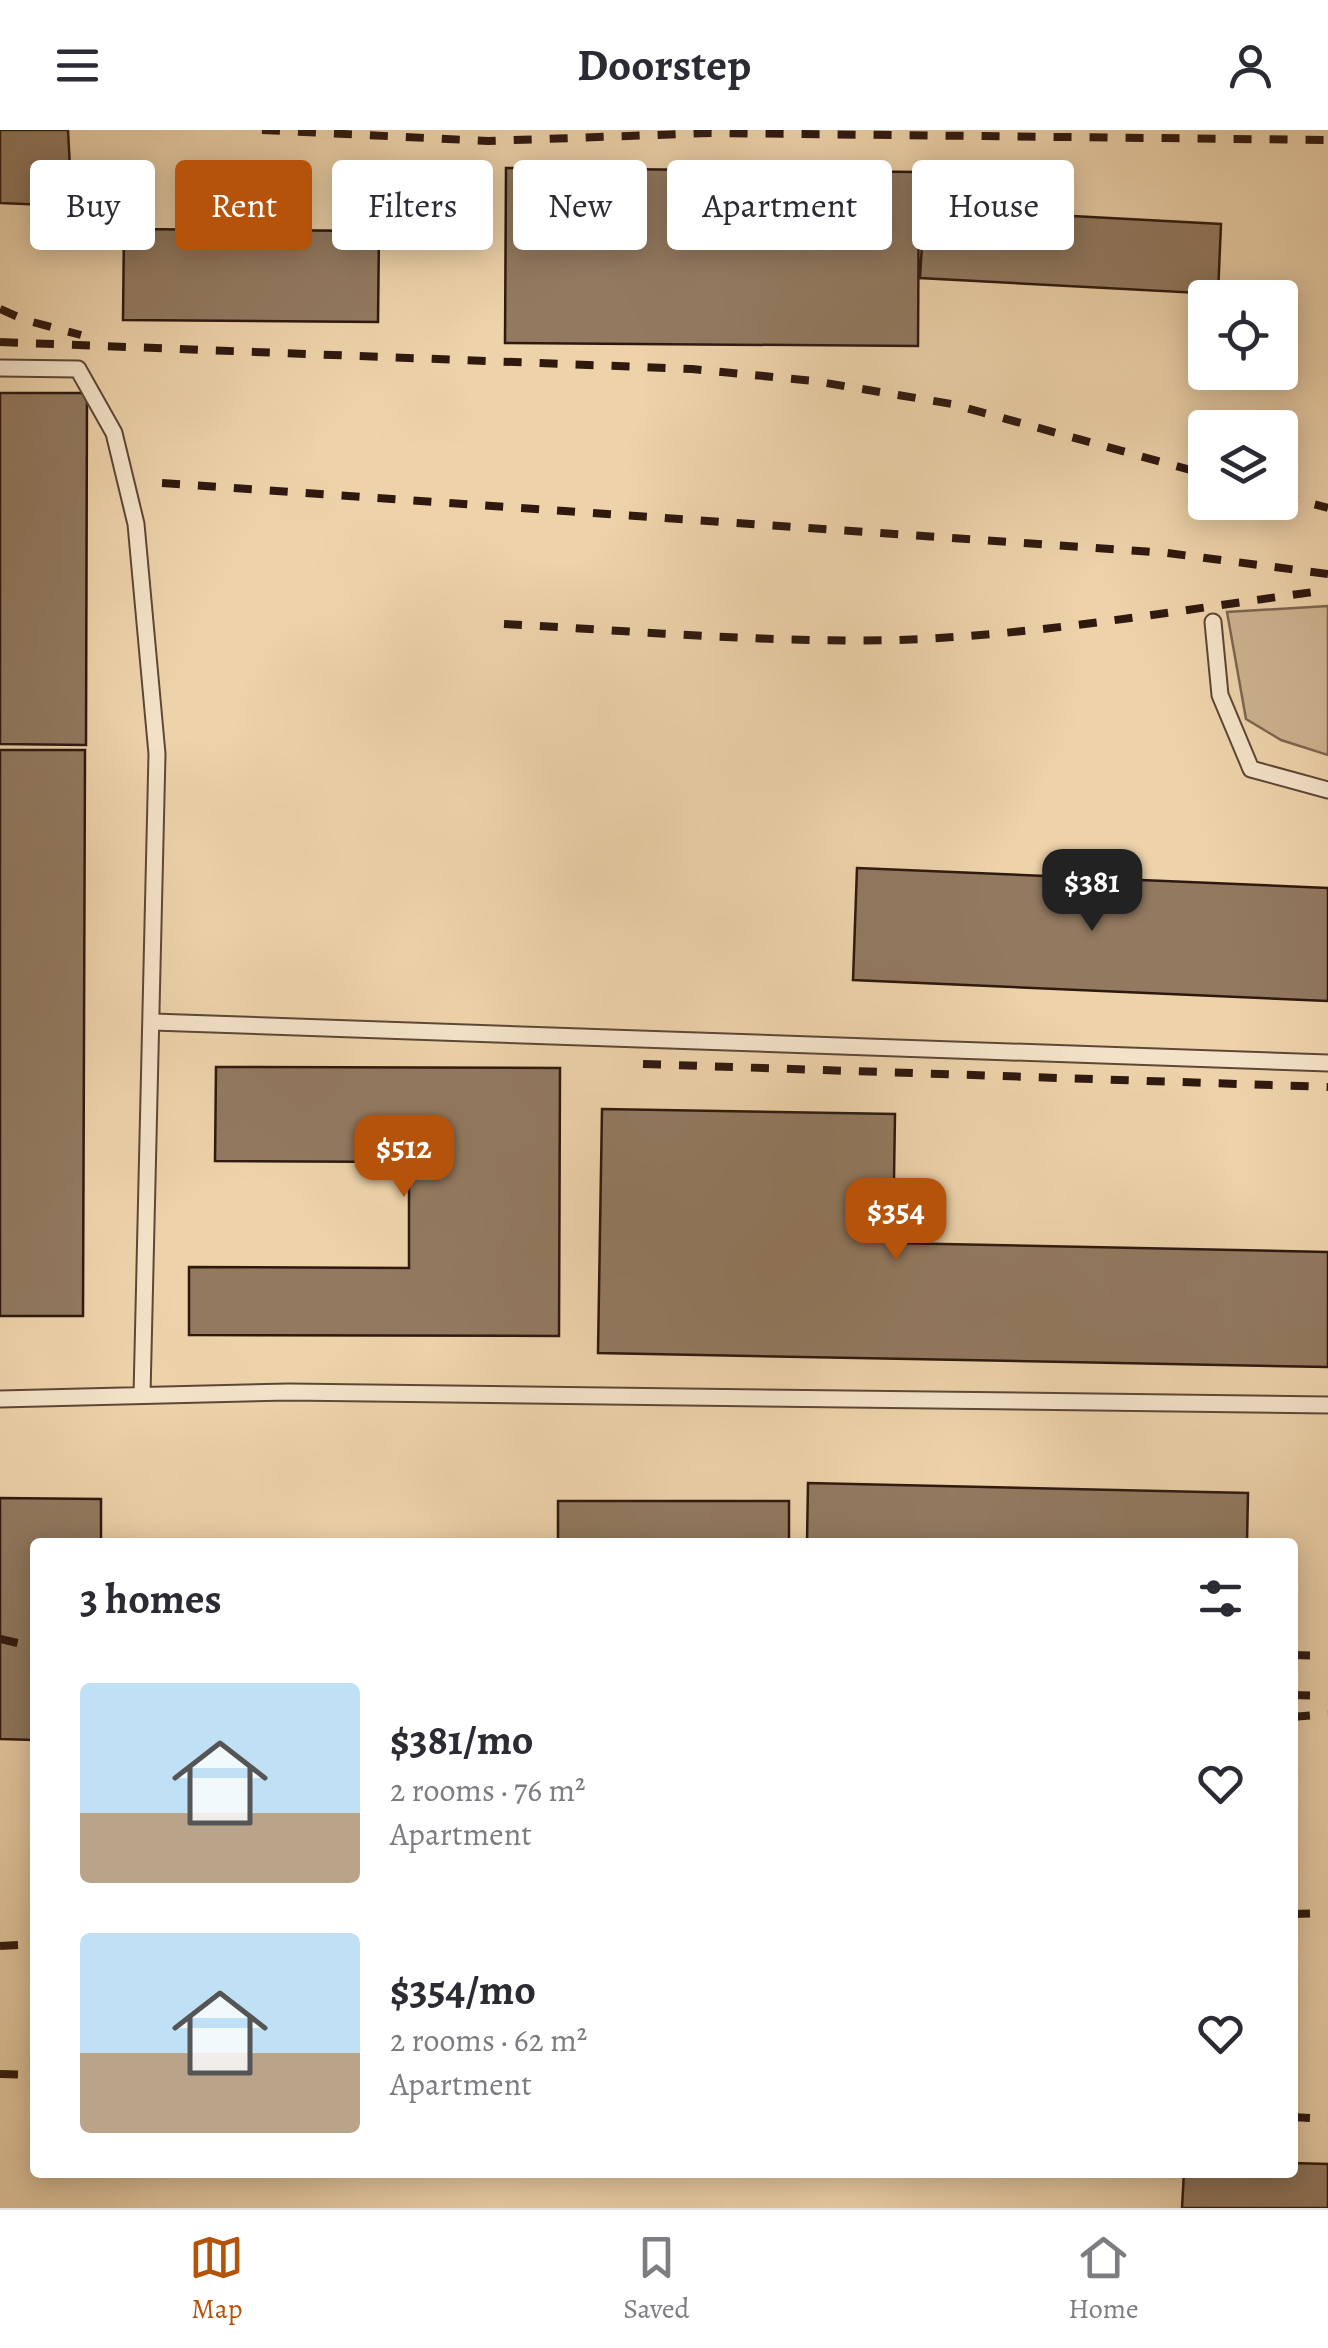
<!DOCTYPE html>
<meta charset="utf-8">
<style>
:root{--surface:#fff;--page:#f2f2f3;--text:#2b2b33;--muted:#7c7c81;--line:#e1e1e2;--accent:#b45309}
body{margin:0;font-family:Alegreya,serif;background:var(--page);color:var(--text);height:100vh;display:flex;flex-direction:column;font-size:38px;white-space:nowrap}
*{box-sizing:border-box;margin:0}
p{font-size:32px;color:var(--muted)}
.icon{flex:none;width:55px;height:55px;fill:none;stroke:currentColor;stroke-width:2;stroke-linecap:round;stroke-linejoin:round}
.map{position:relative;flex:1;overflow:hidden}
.sheet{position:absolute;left:30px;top:1408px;width:1268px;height:640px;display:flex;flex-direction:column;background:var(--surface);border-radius:10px;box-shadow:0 5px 25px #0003}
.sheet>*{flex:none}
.banner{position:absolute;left:30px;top:30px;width:1270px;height:90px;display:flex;gap:20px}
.fabs{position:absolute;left:1188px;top:150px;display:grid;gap:20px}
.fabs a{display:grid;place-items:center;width:110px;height:110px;border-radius:10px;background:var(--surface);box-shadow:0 5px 25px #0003;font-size:50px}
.price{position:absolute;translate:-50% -85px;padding:0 22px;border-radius:20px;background:var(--accent);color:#fff;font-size:32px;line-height:65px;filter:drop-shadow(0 2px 5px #0008)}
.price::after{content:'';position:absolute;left:50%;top:60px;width:30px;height:22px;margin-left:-15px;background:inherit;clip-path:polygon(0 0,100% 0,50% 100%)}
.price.active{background:#222;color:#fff}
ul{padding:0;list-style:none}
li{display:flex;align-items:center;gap:30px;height:250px;padding:0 50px}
li span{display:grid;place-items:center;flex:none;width:280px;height:200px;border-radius:10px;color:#555}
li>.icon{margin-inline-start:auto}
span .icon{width:120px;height:120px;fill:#fffc;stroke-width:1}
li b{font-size:42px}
h2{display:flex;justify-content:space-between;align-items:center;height:120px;padding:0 50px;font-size:42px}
.pill{padding:0 35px;border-radius:10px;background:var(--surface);box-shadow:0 5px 25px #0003;font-size:35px;line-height:90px}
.pill.active{background:var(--accent);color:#fff}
header{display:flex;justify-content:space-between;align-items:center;height:130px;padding:0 50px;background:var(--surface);font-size:45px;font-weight:700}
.tab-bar{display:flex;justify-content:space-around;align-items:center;height:140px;border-top:2px solid var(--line);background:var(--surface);font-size:28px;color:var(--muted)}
.tab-bar a{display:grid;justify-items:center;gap:5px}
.tab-bar .active{color:var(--accent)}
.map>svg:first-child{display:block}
.green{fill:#cdb390;stroke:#7e6650;stroke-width:2.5}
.building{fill:#927960;stroke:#2f190f;stroke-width:2.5}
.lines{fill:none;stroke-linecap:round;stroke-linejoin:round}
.service-casing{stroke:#5e4736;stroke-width:19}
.service{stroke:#f3e2c8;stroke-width:15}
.rail{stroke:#2f190f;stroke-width:8;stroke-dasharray:18 18;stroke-linecap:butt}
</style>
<header><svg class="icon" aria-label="menu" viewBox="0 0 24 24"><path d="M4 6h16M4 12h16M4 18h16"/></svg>Doorstep<svg class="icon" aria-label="person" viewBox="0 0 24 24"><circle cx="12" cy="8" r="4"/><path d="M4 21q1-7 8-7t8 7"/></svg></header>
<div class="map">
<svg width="1328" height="2078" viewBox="0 0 1328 2078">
<rect width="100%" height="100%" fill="#edd2aa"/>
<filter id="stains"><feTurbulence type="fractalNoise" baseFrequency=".002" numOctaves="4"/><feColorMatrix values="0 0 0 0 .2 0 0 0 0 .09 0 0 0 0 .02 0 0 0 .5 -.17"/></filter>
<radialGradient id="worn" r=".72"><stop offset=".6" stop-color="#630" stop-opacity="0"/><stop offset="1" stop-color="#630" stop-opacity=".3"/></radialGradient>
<path class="green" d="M1328 476V625L1281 610 1246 589 1227 482Z"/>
<path class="building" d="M0 0H68L72 76 0 73Z
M506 38 919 42 918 216 505 213Z
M924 78 1221 94 1218 164 920 148Z
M124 99 379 101 378 192 123 190Z
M0 263H87L86 615 0 614Z
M0 620H85L83 1186H0Z
M857 738 1328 758V871L853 850Z
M216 937 560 938 559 1206 189 1205V1137L409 1138V1032L215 1031Z
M602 979 895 984 893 1113 1328 1122V1237L598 1223Z
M808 1353 1248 1363 1247 1412H807Z
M0 1368 101 1369V1412H35V1610L0 1609Z
M558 1371H789V1412H558Z
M1292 2033 1328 2034V2078H1182L1184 2042H1292Z"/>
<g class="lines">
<g class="service-casing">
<path id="service" d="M0 238 78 239 114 303 136 394 157 624 142 1265
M1213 492 1220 565 1251 639 1328 660
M153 892 1328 933
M0 1269 289 1262 1328 1275"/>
</g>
<use href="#service" class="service"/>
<path class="rail" d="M262 0 488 11 711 3 1328 10
M0 179 25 190 81 205
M0 212 692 239 814 251 952 274 1205 344
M162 353 1167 423 1328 444
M1280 365 1328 378
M504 494C635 501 767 513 898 510 1042 505 1186 479 1328 460
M643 934 1328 957
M0 1509 35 1517
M1292 1525 1328 1526
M1292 1565 1328 1566
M1292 1587 1328 1584
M1292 1784 1328 1783
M0 1816 35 1814
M0 1944 35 1945
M1292 1987 1328 1989"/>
</g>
<rect width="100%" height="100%" filter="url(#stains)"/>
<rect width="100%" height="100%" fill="url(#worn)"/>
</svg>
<div class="fabs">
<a><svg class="icon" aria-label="locate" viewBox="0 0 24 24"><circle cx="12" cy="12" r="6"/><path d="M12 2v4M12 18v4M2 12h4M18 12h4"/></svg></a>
<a><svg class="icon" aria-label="layers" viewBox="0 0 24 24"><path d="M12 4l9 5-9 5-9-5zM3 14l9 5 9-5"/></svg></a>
</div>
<b class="price active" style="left:1092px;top:804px">$381</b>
<b class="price" style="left:404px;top:1070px">$512</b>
<b class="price" style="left:896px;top:1133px">$354</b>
<div class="banner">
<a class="pill">Buy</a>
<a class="pill active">Rent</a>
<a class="pill">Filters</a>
<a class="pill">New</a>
<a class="pill">Apartment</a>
<a class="pill">House</a>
</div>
<section class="sheet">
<h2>3 homes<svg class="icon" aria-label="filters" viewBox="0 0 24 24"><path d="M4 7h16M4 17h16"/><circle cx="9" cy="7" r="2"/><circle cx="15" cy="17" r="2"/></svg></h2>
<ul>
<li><span style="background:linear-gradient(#bfe0f5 65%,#b9a48a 0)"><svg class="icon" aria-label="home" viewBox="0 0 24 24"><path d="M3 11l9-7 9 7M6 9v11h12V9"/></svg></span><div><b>$381/mo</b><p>2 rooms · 76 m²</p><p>Apartment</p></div><svg class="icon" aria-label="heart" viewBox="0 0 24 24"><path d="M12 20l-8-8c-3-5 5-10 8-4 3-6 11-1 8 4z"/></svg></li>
<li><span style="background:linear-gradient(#bfe0f5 60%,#b9a48a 0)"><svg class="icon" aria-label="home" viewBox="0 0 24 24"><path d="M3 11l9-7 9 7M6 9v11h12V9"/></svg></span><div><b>$354/mo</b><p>2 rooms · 62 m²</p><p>Apartment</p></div><svg class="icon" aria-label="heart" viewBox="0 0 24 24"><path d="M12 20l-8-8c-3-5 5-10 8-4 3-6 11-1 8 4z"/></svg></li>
</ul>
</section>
</div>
<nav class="tab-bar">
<a class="active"><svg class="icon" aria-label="map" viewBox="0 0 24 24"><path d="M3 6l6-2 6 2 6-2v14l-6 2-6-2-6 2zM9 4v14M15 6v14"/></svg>Map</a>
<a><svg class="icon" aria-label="saved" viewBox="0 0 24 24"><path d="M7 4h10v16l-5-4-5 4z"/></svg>Saved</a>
<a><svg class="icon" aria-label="home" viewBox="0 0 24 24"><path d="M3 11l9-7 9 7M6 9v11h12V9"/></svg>Home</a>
</nav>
